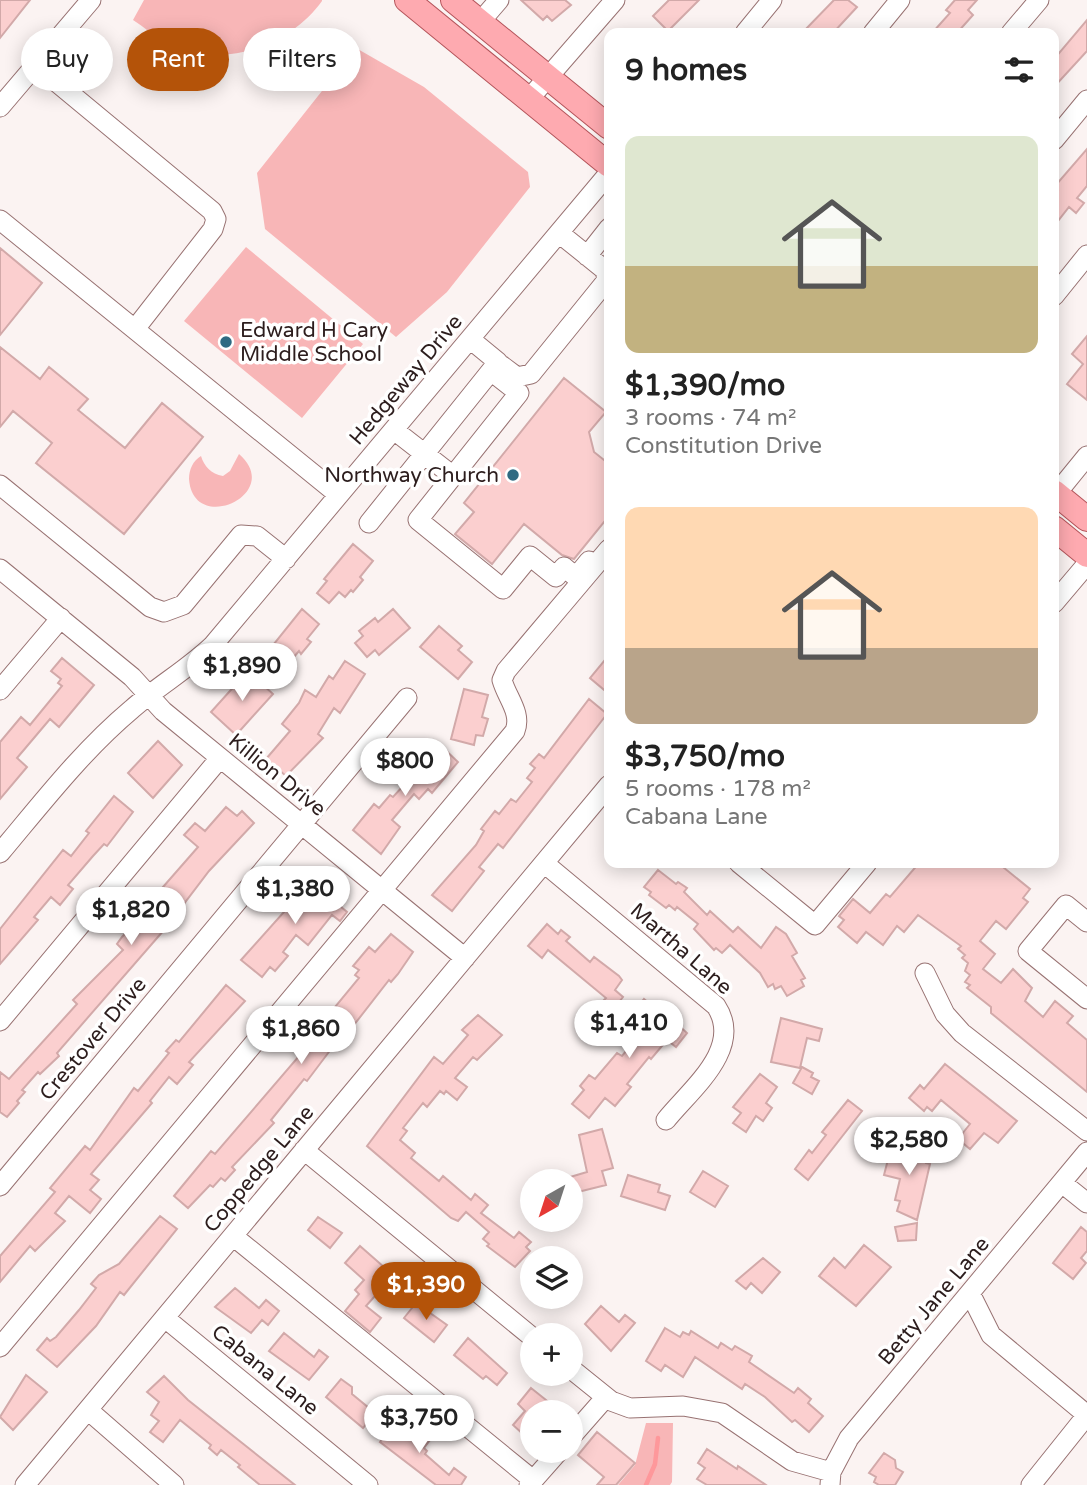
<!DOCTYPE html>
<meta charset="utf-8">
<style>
:root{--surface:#fff;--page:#f6f6f6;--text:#222;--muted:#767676;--accent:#b45309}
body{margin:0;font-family:"Varela Round",sans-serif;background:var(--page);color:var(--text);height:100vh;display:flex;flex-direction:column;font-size:26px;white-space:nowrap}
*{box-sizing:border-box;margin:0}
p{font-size:23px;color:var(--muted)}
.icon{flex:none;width:38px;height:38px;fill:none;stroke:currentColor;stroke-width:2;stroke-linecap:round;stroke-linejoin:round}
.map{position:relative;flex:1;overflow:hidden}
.sheet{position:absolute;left:604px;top:28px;width:455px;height:840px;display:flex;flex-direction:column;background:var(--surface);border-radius:14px;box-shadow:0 4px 18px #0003}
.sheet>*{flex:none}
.banner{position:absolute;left:21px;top:28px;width:478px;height:63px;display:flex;gap:14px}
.needle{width:46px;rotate:219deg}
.buttons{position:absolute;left:520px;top:1169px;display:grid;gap:14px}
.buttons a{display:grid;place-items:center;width:63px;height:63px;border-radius:50%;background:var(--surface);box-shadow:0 4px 18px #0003;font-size:35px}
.price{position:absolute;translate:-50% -60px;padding:0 16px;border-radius:24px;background:#fff;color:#222;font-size:23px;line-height:46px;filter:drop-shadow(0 2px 4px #0008)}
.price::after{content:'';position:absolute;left:50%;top:42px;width:21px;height:16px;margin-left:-10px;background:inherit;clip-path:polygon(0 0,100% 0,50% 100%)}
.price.active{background:var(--accent);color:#fff}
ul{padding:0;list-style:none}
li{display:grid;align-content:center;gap:14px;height:371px;padding:0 21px}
li span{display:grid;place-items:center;height:217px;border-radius:14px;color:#555}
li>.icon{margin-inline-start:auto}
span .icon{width:126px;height:126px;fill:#fffc;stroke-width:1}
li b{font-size:30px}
h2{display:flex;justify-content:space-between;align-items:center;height:84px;padding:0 21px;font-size:30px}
.pill{padding:0 24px;border-radius:32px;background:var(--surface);box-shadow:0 4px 18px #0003;font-size:24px;line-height:63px}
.pill.active{background:var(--accent);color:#fff}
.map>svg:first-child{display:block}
.green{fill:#f8b6b7}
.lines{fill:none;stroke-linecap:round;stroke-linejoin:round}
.stream{stroke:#fe989b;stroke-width:4.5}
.building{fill:#fbcfcf;stroke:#d2a9a9;stroke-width:2}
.minor-casing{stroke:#987272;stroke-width:21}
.major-casing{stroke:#b4545a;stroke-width:26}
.minor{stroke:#fff;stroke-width:19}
.major{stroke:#feaab0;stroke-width:24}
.poi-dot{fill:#2f6a82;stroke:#fff;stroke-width:2.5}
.labels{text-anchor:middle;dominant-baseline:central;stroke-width:7;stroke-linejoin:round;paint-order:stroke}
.poi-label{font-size:21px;fill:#2c1d1d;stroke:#fff;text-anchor:start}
.street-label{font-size:21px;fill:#2c1d1d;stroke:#fff}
</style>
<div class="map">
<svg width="1087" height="1485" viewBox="0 0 1087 1485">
<rect width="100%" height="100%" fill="#fbf3f2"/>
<path class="green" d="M144 0H322V1C288 48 219 71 165 42 154 36 144 27 133 20Z
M356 48 424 87 528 172 530 187 447 292 396 337 265 229 257 173Z
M246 247 363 344 302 418 184 321Z
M239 454C285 494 193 536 189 479 189 469 193 461 201 456 204 466 211 474 223 476L230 471Z
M646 1423H673L672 1482 670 1485H618L635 1465Z"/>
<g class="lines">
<path class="stream" d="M646 1485 655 1464 658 1438"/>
</g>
<path class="building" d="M0 0H30L0 38Z
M521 0H565L571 5 552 21 547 16 543 20Z
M669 0H699L668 31 653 16Z
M834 0H848L857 7 833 33H802Z
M955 0H977L968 10 973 15 957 33H932L950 13 946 10Z
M1087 20V51L1054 87V59Z
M1087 149V186L1077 198 1084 203 1076 213 1069 207 1054 226V196L1058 190 1055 186Z
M0 248 42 283 0 335Z
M1087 336V400L1067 384 1083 364 1072 354Z
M0 347 40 379 49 367 88 399 78 410 125 448 162 403 203 437 124 534 36 463 52 443 13 411 0 427Z
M564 378 606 412 589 432 594 452 609 464V516L574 559 562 555 524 524 492 564 455 534 474 512 464 503Z
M353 544 373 561 360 577 363 580 353 592 351 590 345 597 339 592 329 603 317 593 327 581 324 579Z
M302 609 319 624 307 639 311 642 301 654 299 651 293 658 287 653 277 665 265 655Z
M393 609 410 628 379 655 375 650 367 657 355 643 363 636 359 631 375 618 378 622Z
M439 626 462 646 458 650 472 662 458 679 420 647Z
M609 655V694L590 678Z
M62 658 94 685 59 727 50 719 17 758 27 767 0 799V742L21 717 30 725 62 686 58 683 61 679 51 671Z
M345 661 365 674 340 713 334 708 318 734 323 738 286 776 266 759 290 731 282 724 299 703 305 690 316 697 329 676 333 679Z
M248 671 273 694 236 735 211 712Z
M464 689 488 695 482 717 488 719 483 736 476 735 474 745 451 739Z
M589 699 607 714 503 848 498 844 479 867 484 871 452 911 432 895 476 845 484 831 481 829 495 811 499 814 511 799 516 802 532 782 527 778 535 768 530 764 539 754 544 758Z
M158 741 182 765 153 798 128 773Z
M437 742 458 762 432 793 428 789 419 799 414 794 392 820 400 827 381 854 353 830 374 804 379 808 390 795 393 797 415 773 411 769Z
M114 796 133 812 107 846 104 844 93 856 68 885 73 889 60 905 51 897 34 917 38 920 0 964V929L63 850 71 856 89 833 86 831Z
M226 807 237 816 242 811 254 823 209 871 164 930 57 1053 59 1056 40 1074 38 1072 22 1090 25 1092 17 1101 19 1103 7 1117 0 1112V1072L9 1079 77 1004 73 1000 123 950 117 944 122 937 145 913 152 919 171 895 163 887 198 847 184 835 195 823 205 831Z
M919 863H998L1030 889 1023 898 1028 902 1006 929 996 921 980 941 995 954 983 969 1001 983 1013 969 1032 988 1025 1001 1043 1017 1055 1001 1073 1016 1067 1023 1087 1040V1092L991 1013V1007L967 988 970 985 965 982 970 975 965 971 968 963 962 958 965 955 958 949 961 946 918 915 904 932 897 926 883 945 866 932 857 943 838 927 844 920 839 916 853 899 870 913 886 894 890 897Z
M658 870 676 884 678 882 687 888 684 892 707 915 710 911 733 932 738 927 761 948 776 927 786 934 797 953 792 956 805 978 801 980 804 986 787 996 781 986 775 989 773 984 768 987 760 973 730 945 722 953 716 948 714 950 694 929 698 924 677 907 675 910 669 905 666 908 649 895 651 892 644 887Z
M318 874 335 888 328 896 347 912 340 921 332 915 308 945 296 935 283 952 288 956 275 971 270 967 262 977 241 960Z
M547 924 558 934 561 930 570 937 566 941 590 962 594 957 619 976 622 980 615 990 623 997 612 1011 602 1002 606 998 548 950 542 958 528 946Z
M391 934 413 952 398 974 391 982 389 980 350 1030 347 1028 307 1081 304 1079 271 1120 274 1123 232 1167 235 1170 225 1181 221 1178 213 1187 210 1185 188 1208 174 1196 211 1151 215 1154 324 1027 321 1024 359 978 355 975 359 970 353 966 369 947 375 952Z
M226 985 245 1001 189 1062 193 1065 177 1084 169 1077 150 1101 152 1103 91 1174 99 1180 90 1190 101 1199 90 1213 69 1196 55 1213 65 1221 35 1251 30 1246 0 1282V1256L55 1192 50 1188 85 1146 90 1150 134 1088 138 1091 169 1053 166 1051 176 1040 179 1042Z
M644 999 660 1012 662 1010 687 1033 676 1047 667 1040 651 1059 649 1057 627 1084 631 1087 615 1106 605 1098 589 1118 572 1104 584 1090 580 1086 589 1075 595 1079 617 1053 622 1056 648 1025 633 1013Z
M478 1015 502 1035 477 1060 473 1057 455 1078 467 1087 457 1100 446 1091 444 1094 440 1091 427 1107 423 1103 403 1128 407 1131 400 1140 415 1153 411 1158 439 1181 443 1176 471 1200 475 1194 488 1205 481 1213 514 1238 519 1232 531 1242 526 1247 530 1251 515 1267 487 1246 489 1244 483 1239 489 1232 466 1212 458 1221 451 1218 367 1146 434 1057 443 1064 468 1035 462 1030Z
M781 1018 822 1029 819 1041 807 1038 800 1068 771 1062Z
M945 1064 1017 1121 998 1143 984 1133 970 1149 958 1139 970 1124 941 1100 932 1111 927 1107 924 1111 909 1098 920 1085 924 1089Z
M802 1067 813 1073 811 1077 819 1081 812 1094 793 1083Z
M760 1074 777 1087 766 1103 772 1108 763 1121 756 1116 746 1132 733 1123 741 1113 733 1107Z
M848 1100 862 1111 808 1180 795 1169 809 1150 812 1153 826 1135 822 1132Z
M602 1129 613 1168 602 1171 606 1185 570 1194V1177L587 1172 579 1135Z
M919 1143 931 1146 926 1163 930 1164 917 1220 897 1211 900 1201 895 1200 900 1179 884 1175 891 1148 916 1152Z
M703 1171 728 1186 715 1207 690 1192Z
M628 1175 660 1185 658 1192 670 1196 665 1210 621 1196Z
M160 1216 177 1229 124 1295 120 1292 96 1326 57 1367 37 1350 47 1338 50 1341 56 1337 79 1310 96 1288 91 1284 99 1275 119 1264Z
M318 1217 342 1233 330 1248 308 1230Z
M917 1223 916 1240 898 1241 895 1227Z
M1081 1227 1087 1232V1251L1081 1258 1086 1263 1073 1279 1053 1263Z
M864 1245 891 1267 856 1306 819 1276 834 1258 845 1268Z
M360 1246 401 1282 390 1294 382 1288 366 1306 381 1318 370 1332 345 1311 359 1294 355 1290 364 1280 345 1263Z
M763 1258 780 1272 762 1293 751 1283 746 1289 736 1281Z
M235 1288 259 1308 266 1300 279 1311 268 1325 262 1320 251 1333 215 1307Z
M416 1303 447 1325 434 1342 404 1318Z
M601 1306 619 1322 625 1315 635 1323 611 1351 585 1324Z
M665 1328 680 1337 683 1332 689 1335 691 1331 718 1348 721 1343 732 1350 735 1346 752 1356 749 1362 794 1393 798 1388 811 1399 808 1403 823 1416 809 1432 795 1420 792 1422 765 1397 745 1384 742 1389 695 1357 683 1377 665 1365 661 1371 646 1361Z
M284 1333 314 1357 319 1350 328 1357 309 1380 269 1351Z
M468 1338 507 1373 497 1385 486 1376 483 1379 454 1355Z
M26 1375 47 1392 13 1430 0 1417Z
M164 1376 188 1400 295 1485H260L238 1467 240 1465 221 1450 217 1455 209 1448 211 1445 180 1420 163 1442 150 1432 159 1421 151 1415 159 1402 147 1392Z
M341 1379 352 1387V1394L375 1413 363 1428 326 1397Z
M531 1388 561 1412H532V1425L524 1435 513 1425 525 1411 518 1404Z
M396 1422 410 1433 414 1428 418 1431 422 1426 431 1433 427 1438 430 1440 424 1448 427 1451 425 1454 449 1475 454 1468 466 1477 461 1485H436L380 1442Z
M597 1432 635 1463 616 1485H597L604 1477 578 1455Z
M707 1449 737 1469 738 1466 766 1485H707L697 1479 705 1468 698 1463Z
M884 1453 895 1460 896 1468 903 1472 895 1485H879L874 1482 876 1477 869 1473Z"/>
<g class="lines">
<g class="minor-casing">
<path id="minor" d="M480 22 499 0
M745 33 772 0
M873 33 900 0
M1011 33 1039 0
M37 66 212 211 216 219 213 229 135 329
M529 99 615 0
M0 107 91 0
M1054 140 1087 100
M0 220 339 495
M587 256 609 228
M1054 296 1087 255
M501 365 517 377 531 374 607 280 605 270 559 233
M491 371 519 393 418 520 503 589 530 556 556 577 564 567 576 577 589 561
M394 430 453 476
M0 485 150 607 164 612 183 605 241 535 257 536 286 559
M1056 494 1087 456
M369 523 498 362 470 339
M0 569 132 677 163 711 465 958
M1054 603 1087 564
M0 690 61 618
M0 853C42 803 82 751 132 709 158 686 188 669 213 645L609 173
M544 863 716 1006C744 1048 691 1089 666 1120
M739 863 815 925 867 863
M1087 922 1066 905 1028 951 1087 999
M925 973 945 1014 962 1033 1087 1131
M0 1021 220 758
M304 1150 532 1337
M1062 1183 1087 1203
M0 1186 407 698
M233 1236 533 1480
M970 1293 991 1335 1087 1415 1031 1485
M165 1318 368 1485
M0 1347 515 731C522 713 507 698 502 680L506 671 609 549
M570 1368 611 1401 630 1408 683 1406 722 1413 792 1461 831 1472
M88 1410 174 1485
M570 1438 606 1397
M25 1485 609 785
M529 1485 559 1451
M830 1485 831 1472 849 1438 1087 1152"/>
</g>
<g class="major-casing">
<path id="major" d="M407 0 609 165
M453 0 609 127
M1054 492 1087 519
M1054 528 1087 555"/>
</g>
<use href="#minor" class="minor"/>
<use href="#major" class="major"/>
</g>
<g class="poi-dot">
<circle cx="226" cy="342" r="7"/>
<circle cx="513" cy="475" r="7"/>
</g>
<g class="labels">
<g class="poi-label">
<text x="240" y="330">Edward H Cary<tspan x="240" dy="24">Middle School</tspan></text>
<text x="499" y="475" text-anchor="end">Northway Church</text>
</g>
<g class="street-label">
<text transform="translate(406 380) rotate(-50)">Hedgeway Drive</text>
<text transform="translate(277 775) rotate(39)">Killion Drive</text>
<text transform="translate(681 949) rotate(41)">Martha Lane</text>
<text transform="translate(93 1039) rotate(-50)">Crestover Drive</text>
<text transform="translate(259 1169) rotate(-50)">Coppedge Lane</text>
<text transform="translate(934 1301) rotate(-50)">Betty Jane Lane</text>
<text transform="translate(265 1370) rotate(39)">Cabana Lane</text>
</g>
</g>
</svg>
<div class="buttons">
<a><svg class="needle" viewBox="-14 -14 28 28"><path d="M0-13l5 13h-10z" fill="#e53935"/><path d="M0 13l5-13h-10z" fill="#767676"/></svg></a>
<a><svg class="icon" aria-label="layers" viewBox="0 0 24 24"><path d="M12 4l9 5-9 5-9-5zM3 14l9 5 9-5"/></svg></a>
<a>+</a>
<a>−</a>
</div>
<b class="price" style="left:242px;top:703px">$1,890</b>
<b class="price" style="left:405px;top:798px">$800</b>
<b class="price" style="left:295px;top:926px">$1,380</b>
<b class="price" style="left:131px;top:947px">$1,820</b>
<b class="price" style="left:629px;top:1060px">$1,410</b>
<b class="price" style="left:301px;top:1066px">$1,860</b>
<b class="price" style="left:909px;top:1177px">$2,580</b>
<b class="price active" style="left:426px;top:1322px">$1,390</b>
<b class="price" style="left:419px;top:1455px">$3,750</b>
<div class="banner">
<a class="pill">Buy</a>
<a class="pill active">Rent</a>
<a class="pill">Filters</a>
</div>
<section class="sheet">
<h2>9 homes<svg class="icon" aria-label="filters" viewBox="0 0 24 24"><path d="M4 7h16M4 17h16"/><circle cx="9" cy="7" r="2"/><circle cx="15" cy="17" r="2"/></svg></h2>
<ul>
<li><span style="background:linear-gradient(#dfe7d0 60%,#c2b280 0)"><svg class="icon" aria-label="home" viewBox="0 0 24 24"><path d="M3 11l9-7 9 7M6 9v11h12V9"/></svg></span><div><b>$1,390/mo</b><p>3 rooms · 74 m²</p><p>Constitution Drive</p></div></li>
<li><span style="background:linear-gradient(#ffd9b3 65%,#b9a48a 0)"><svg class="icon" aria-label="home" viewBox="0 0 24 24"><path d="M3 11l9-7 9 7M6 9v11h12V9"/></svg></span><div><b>$3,750/mo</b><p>5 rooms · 178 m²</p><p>Cabana Lane</p></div></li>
</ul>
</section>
</div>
